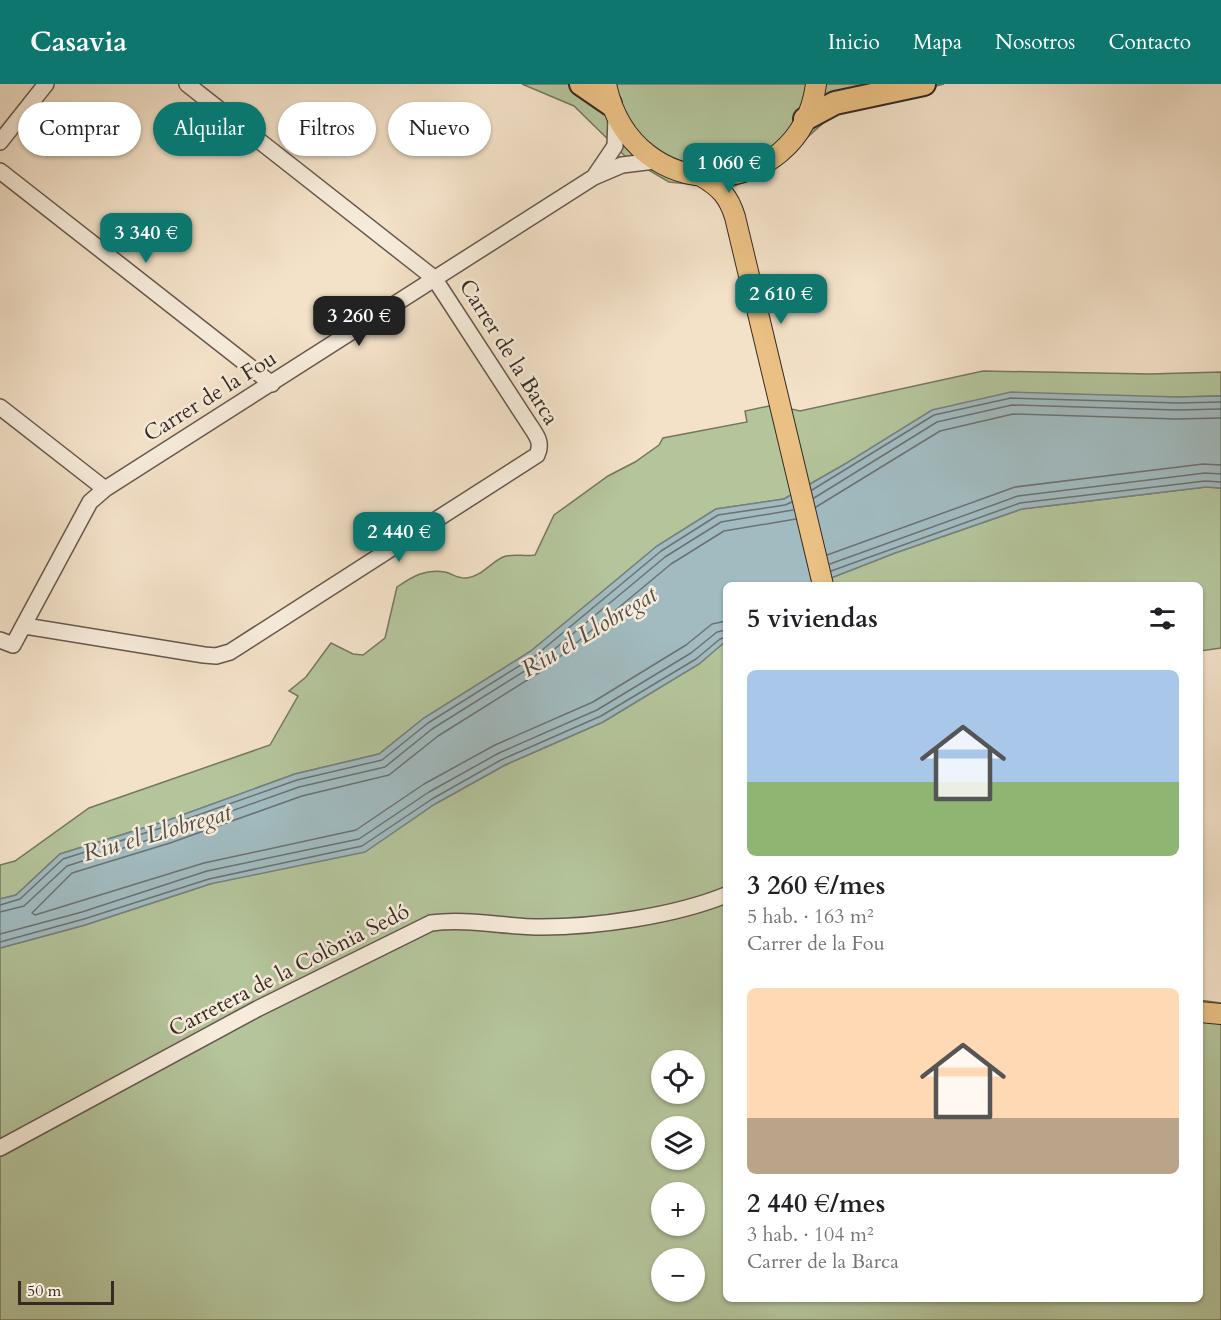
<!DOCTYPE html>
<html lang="es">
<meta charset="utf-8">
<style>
:root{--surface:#fff;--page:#f2f2f2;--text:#202124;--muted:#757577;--accent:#0f766e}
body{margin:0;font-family:Cardo,serif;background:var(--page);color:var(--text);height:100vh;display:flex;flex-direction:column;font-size:22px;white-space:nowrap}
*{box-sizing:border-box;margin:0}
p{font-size:20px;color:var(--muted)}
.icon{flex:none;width:33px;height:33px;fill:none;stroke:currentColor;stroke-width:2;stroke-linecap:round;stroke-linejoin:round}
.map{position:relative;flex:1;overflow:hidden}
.sheet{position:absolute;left:723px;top:498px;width:480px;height:720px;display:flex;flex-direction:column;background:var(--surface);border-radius:9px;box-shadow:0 2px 4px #0004}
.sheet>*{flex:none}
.banner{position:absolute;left:18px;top:18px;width:570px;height:54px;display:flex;gap:12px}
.fabs{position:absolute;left:651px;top:966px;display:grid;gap:12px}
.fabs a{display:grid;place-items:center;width:54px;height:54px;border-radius:50%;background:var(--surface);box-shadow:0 2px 4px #0004;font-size:30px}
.scale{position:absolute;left:18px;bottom:15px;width:96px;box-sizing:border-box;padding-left:6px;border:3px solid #372a24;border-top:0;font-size:16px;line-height:21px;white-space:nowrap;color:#372a24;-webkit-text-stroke:4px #f7ecdb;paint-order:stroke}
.price{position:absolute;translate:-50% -51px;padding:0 14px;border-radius:12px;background:var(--accent);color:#fff;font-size:20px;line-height:39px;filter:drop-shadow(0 2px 3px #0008)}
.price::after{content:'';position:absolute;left:50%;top:36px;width:18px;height:14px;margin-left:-9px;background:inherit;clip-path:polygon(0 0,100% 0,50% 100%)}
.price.on{background:#222;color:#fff}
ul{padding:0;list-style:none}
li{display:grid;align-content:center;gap:12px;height:318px;padding:0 24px}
li span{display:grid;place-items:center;height:186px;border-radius:9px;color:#555}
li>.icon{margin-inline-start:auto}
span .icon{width:108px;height:108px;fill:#fffc;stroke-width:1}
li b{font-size:26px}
h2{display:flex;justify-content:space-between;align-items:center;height:72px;padding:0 24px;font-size:26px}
.tag{padding:0 21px;border-radius:27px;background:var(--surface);box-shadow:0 2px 4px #0004;font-size:21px;line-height:54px}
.tag.on{background:var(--accent);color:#fff}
header{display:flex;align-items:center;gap:36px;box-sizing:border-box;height:84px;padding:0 30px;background:var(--accent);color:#fff}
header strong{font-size:28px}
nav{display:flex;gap:33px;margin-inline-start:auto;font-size:21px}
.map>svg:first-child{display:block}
.green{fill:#b4c49b;stroke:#767760;stroke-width:1.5;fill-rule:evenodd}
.water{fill:#a1bbc0;stroke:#778182;stroke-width:1.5}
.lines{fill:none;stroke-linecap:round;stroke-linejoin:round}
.shore{stroke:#6c7272;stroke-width:1.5}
.minor-casing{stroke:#66584d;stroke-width:18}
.major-casing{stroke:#372a24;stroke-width:22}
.highway-casing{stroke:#372a24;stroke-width:26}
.minor{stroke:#f7ecdb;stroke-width:15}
.major{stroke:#eac084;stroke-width:20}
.highway{stroke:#eac084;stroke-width:22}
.labels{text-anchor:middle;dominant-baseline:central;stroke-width:5;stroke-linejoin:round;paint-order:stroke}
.street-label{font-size:22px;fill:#372a24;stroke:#f7ecdb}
.water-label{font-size:24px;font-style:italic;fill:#524e4b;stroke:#f7ecdb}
</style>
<header>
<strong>Casavia</strong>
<nav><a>Inicio</a><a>Mapa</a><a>Nosotros</a><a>Contacto</a></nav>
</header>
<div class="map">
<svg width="1221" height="1236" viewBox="0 0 1221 1236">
<rect width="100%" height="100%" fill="#f3e1c8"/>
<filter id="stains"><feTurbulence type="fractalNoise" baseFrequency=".00333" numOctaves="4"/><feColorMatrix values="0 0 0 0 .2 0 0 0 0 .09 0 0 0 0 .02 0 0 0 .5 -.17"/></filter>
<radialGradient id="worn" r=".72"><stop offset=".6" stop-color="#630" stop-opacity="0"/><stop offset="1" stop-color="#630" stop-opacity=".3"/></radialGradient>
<path class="green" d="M522 0H944L838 26 767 89 729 104 669 98 626 73 574 22Z
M983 287 1150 290 1221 288V312L1177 313 845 380 784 415 716 425 657 462 531 567 424 634 379 670 295 690 163 738 60 770 16 811 0 815V781L15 777 89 724 270 661 298 612 289 607 306 593 331 559 353 570 363 571 385 554 397 503C413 492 425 485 445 488 453 490 458 495 467 494 482 492 490 479 503 473 513 469 525 473 535 471L554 431 608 392 635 378 659 361 663 354 747 338 745 327 774 321 800 327Z
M1206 403 1221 404V564L1200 567V501H813L895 469 1022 425Z
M726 557V1215H1200V916L1221 919V1236H0V864L85 841 210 800 435 720 505 681 603 638 699 580ZM662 976H694V1010H662ZM662 1042H694V1076H662ZM662 1108H694V1142H662ZM662 1174H694V1208H662Z"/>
<path class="water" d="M1011 308 1177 313 1221 312V404L1206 403 1022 425 895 469 813 501H726V557L699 580 603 638 505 681 435 720 365 768 210 800 85 841 0 864V815L16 811 60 770 163 738 295 690 379 670 424 634 531 567 657 462 716 425 784 415 845 380 932 326Z"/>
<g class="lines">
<path class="shore" d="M812 406 934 331 1011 314 1177 319 1221 318
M814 414 937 338 1012 321 1176 326 1221 325
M816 423 940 347 1013 330 1176 335 1221 334
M827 471 1015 403 1203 380 1221 381
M830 480 1018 412 1205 389 1221 390
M831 487 1020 419 1205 397 1221 398
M726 537 712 540 686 561 593 618 495 661 424 700 356 746 204 779 35 831 32 829 72 789 170 759 302 712 389 691 438 652 545 585 671 480 724 447 796 435
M0 821 20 815 63 775 164 743 297 696 382 676 428 639 535 572 661 467 718 431 785 421 792 418
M0 828 24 822 67 782 167 750 299 703 385 683 432 645 539 578 665 473 721 438 793 426
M0 850 82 828 207 787 359 755 429 708 499 669 597 626 691 569 717 548 726 546
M0 858 84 835 209 795 362 762 432 715 501 676 601 632 696 575 720 555 726 553"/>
<g class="minor-casing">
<path id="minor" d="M0 58 46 0
M0 87 272 300
M594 93 615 62 616 33
M0 323 105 405
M25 542 204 571 216 572 230 568 537 371C543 358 536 351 529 340L434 194 187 0
M0 556 13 561 90 418 105 405 594 93 622 81 655 77
M0 1064 257 925 431 839C468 834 504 843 541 843 597 843 674 832 726 811"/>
</g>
<g class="major-casing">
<path id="major" d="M606 0C632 127 801 119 816 0
M701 92C720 103 729 113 735 133L823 501
M1200 928 1221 930"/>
</g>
<g class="highway-casing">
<path id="highway" d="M581 0 610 20
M805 35 835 19 924 0"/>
</g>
<use href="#minor" class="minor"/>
<use href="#major" class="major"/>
<use href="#highway" class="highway"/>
</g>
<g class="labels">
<g class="street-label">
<text transform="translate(509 268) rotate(58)">Carrer de la Barca</text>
<text transform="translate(210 312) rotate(-32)">Carrer de la Fou</text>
<text transform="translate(289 886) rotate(-27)">Carretera de la Colònia Sedó</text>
</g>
<g class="water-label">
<text transform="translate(589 548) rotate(-31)">Riu el Llobregat</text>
<text transform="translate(157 749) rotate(-16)">Riu el Llobregat</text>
</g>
</g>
<rect width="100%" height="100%" filter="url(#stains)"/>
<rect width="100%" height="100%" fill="url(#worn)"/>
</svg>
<div class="fabs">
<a><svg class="icon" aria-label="locate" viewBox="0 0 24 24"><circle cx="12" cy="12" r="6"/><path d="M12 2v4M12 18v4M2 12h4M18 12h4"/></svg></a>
<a><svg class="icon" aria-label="layers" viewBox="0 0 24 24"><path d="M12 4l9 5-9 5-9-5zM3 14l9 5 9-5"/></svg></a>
<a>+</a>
<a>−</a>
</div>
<div class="scale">50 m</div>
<b class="price" style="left:729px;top:110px">1 060 €</b>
<b class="price" style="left:146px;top:180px">3 340 €</b>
<b class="price" style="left:781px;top:241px">2 610 €</b>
<b class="price on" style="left:359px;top:263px">3 260 €</b>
<b class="price" style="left:399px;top:479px">2 440 €</b>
<div class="banner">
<a class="tag">Comprar</a>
<a class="tag on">Alquilar</a>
<a class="tag">Filtros</a>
<a class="tag">Nuevo</a>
</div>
<section class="sheet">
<h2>5 viviendas<svg class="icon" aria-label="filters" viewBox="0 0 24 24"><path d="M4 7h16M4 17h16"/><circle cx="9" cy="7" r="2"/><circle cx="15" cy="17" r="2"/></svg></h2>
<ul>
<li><span style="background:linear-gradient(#a9c7e8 60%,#8fb573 0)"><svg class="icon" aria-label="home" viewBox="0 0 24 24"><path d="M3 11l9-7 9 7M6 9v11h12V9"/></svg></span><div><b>3 260 €/mes</b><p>5 hab. · 163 m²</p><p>Carrer de la Fou</p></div></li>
<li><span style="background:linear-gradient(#ffd9b3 70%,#b9a48a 0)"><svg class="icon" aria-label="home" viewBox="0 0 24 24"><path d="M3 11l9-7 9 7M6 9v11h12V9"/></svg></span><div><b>2 440 €/mes</b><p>3 hab. · 104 m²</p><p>Carrer de la Barca</p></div></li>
</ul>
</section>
</div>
